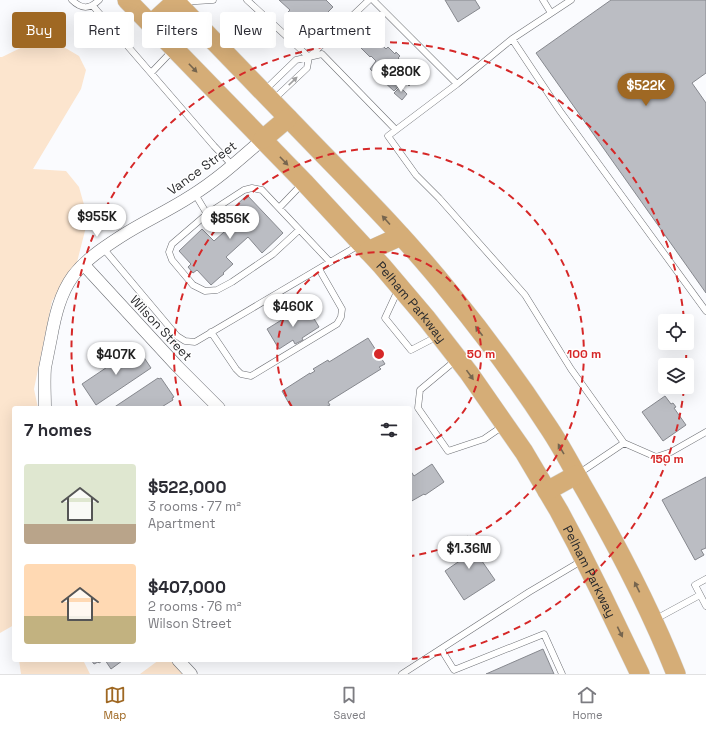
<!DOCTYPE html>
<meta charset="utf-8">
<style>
:root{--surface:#fff;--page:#f2f2f3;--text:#2b2b33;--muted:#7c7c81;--line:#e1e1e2;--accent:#9f6823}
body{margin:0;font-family:"Space Grotesk",sans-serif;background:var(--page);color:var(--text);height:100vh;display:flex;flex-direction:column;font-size:15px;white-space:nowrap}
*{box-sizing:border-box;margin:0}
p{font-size:13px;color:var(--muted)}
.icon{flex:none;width:22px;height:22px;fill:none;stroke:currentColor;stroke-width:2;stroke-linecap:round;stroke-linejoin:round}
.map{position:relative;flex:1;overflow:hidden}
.sheet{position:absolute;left:12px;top:406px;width:400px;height:256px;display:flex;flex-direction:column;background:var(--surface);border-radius:4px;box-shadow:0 4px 16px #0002}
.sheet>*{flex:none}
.top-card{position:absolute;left:12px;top:12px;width:400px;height:36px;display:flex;gap:8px}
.controls{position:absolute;left:658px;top:314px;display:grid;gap:8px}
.controls a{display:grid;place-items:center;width:36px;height:36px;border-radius:4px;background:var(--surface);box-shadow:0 4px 16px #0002;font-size:20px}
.price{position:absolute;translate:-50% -34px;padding:0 9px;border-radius:14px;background:#fff;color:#222;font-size:13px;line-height:26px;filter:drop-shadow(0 1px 2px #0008)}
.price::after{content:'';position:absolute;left:50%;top:24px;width:12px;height:9px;margin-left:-6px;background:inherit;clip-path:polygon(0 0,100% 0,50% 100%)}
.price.selected{background:var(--accent);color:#fff}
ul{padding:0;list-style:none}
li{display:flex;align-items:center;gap:12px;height:100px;padding:0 12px}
li span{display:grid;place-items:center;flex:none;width:112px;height:80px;border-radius:4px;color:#555}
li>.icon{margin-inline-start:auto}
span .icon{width:48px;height:48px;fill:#fffc;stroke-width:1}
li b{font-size:17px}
h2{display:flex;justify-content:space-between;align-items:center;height:48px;padding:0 12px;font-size:17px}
.pill{padding:0 14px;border-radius:4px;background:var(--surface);box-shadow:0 4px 16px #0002;font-size:14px;line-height:36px}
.pill.selected{background:var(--accent);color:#fff}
.menu{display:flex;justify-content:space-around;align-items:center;height:56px;border-top:1px solid var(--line);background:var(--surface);font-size:11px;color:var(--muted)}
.menu a{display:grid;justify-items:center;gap:2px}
.menu .selected{color:var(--accent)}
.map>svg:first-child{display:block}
.green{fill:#fce5ce}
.building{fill:#bbbdc3;stroke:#86888e}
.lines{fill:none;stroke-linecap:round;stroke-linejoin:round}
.lane-casing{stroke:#6d6f74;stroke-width:7}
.street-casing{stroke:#6d6f74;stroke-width:13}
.primary-casing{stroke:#d8d9d9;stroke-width:20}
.lane{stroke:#fff;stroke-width:6}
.street{stroke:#fff;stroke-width:12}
.primary{stroke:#d5ad77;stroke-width:19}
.oneway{fill:#76654e}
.oneway2{fill:#9f9fa0}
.ring{fill:none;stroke:#d62828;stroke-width:2;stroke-dasharray:7 5}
.labels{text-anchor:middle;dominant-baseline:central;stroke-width:3;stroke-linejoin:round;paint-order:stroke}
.street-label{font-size:13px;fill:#292a2d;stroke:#fff}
.centre{fill:#d62828;stroke:#fff;stroke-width:2}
.ring-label{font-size:12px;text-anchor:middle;font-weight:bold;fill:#d62828;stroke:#fff;stroke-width:3;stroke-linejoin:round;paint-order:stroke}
</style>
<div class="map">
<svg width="706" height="674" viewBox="0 0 706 674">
<rect width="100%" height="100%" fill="#fafbfe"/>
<path class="green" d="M45 36 79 56 86 70 81 89 33 169 66 171 79 187 88 219 76 266 52 301 34 389 38 408H14V625L0 633V57H2Z
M19 660H83L90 674H21Z
M159 660H170L183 674H140Z"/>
<path class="building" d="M279 0H326L333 7 310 30 301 22 300 24 297 23 292 20 289 15 288 12 290 10Z
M445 0H475L480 8 458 22Z
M611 0H706V73L692 83 706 103V293L536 53Z
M372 36 373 37 374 36 377 39 376 40 382 46H383L386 49 388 47 395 54 396 52 400 56 398 58 414 73 415 71 420 75 409 86 404 81 394 91 370 69 376 61 371 56 370 57 360 47 366 41 367 43 368 42 367 41 371 37 372 38Z
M400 87 407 94 402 100 394 93Z
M247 195 283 233 262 253 248 237 226 257 233 264 223 273 224 274 220 277 211 285 197 270 193 273 188 267 191 264 179 251 202 229 214 241 234 223 226 215Z
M307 307 319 327 302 338 303 340 295 344 293 340 279 349 267 329 296 311 297 313Z
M368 338 385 364 379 367 381 369 328 402 330 405 324 408H293L292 406 291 407 282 391 310 373V374L315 371 313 369 328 360 329 362Z
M137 347 151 368 96 405 82 384Z
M158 378 159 379 161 378 174 397 172 398 173 400 160 408H113Z
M665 396 671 404 673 403 676 407 674 408 686 425 663 441 642 412Z
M432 464 444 482 425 495 424 494 410 502V470L414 476Z
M706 477V548L701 550 704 555 695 560 662 500Z
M468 536 477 549 475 551 495 580 464 600 445 571 461 560 452 547Z
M543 649 554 674H486Z
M91 660H104L99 663 98 662 94 664Z
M105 660H121L122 661 111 669Z"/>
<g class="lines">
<g class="lane-casing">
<path id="lane" d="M72 0C82 10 90 9 99 0
M247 0 309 57
M373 0 457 84
M543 0 551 13
M571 0 512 39 457 84 388 136 416 175 439 198 525 295 571 369 624 443 578 474
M181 2 213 0
M93 6 214 146 232 165
M512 39 560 111 706 311
M151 73 173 50
M264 91 296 60 322 54 396 130
M273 100 307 68 309 57 369 0
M195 194 207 214 244 190 252 188 262 190 330 262
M279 208 303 183
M207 214 172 244 169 252 172 260 193 285 205 291 217 290 232 282 273 254 299 230
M103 248 177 336 185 341 195 342 359 245
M398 290 385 318 411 350 438 336
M211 332 236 369 241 374 251 376 337 324 341 317 342 309 319 269
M456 360 420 390 418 408 448 451 484 439 503 426
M624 443 656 457 671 452 706 432
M706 579 695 585 706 606
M654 620 700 595
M441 649 454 670 544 634 562 674
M402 674 529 592 583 560"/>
</g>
<g class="street-casing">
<path id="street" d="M84 265 177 366 219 408
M45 408C45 395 44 381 45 368 47 358 49 348 51 338 55 316 60 294 73 276 85 260 103 248 120 237 143 222 168 211 191 196 217 180 240 159 263 139
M178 660 191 674"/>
</g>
<g class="primary-casing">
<g id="primary">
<path id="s1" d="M127 0 304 182 382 266 427 319 469 373 524 452 559 511 576 543 602 595 640 674"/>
<path d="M174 0C223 51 273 102 322 153 366 198 411 244 451 294 486 337 519 382 549 428 561 446 571 465 581 483 617 545 650 608 676 674"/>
<path d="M151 24 175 2"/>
<path d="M263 139 288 118"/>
<path d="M368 251 401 236"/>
<path d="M547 491 576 475"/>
</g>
</g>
<use href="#lane" class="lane"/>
<use href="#street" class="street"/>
<use href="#primary" class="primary"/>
</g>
<defs><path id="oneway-solid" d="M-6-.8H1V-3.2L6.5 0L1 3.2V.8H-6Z"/></defs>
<g class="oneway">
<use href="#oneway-solid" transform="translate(193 68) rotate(46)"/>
<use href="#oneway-solid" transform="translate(284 161) rotate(46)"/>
<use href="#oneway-solid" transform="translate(386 220) rotate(-132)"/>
<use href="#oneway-solid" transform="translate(479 331) rotate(-127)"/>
<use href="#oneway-solid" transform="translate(470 375) rotate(54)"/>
<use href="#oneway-solid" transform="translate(561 449) rotate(-120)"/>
<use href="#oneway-solid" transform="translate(637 587) rotate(-116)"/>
<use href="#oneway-solid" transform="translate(620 632) rotate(64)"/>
</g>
<use class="oneway2" href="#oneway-solid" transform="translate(293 81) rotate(-44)"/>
<g class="ring">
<path d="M292 407A102 102 0 1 1 411 451"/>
<path d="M181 407A205 205 0 1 1 411 556"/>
<path d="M684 389A307 307 0 0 1 411 659M403 660A307 307 0 0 1 355 660M77 407A307 307 0 1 1 684 319M686 343A307 307 0 0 1 686 365"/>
</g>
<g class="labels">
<g class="street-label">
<text transform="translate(202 168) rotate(-36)">Vance Street</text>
<text stroke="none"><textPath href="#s1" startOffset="415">Pelham Parkway</textPath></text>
<text transform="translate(161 328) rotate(47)">Wilson Street</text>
<text stroke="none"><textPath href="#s1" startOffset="739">Pelham Parkway</textPath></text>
</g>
</g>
<circle cx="379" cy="354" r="6" class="centre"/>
<g class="ring-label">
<text x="481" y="358">50 m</text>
<text x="584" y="358">100 m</text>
<text x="667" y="463">150 m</text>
</g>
</svg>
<div class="controls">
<a><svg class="icon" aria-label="locate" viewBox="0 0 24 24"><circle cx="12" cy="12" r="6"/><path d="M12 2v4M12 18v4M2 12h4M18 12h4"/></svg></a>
<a><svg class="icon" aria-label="layers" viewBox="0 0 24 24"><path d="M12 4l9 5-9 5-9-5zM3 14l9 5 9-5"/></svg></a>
</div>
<b class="price" style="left:401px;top:93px">$280K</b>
<b class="price selected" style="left:646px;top:107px">$522K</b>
<b class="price" style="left:97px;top:238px">$955K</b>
<b class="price" style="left:230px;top:240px">$856K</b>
<b class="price" style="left:293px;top:328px">$460K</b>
<b class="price" style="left:116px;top:376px">$407K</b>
<b class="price" style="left:469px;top:570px">$1.36M</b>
<div class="top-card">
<a class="pill selected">Buy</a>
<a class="pill">Rent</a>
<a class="pill">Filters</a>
<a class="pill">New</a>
<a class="pill">Apartment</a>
</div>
<section class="sheet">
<h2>7 homes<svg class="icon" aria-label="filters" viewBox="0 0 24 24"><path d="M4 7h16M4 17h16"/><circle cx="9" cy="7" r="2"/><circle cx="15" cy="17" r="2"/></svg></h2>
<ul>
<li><span style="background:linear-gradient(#dfe7d0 75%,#b9a48a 0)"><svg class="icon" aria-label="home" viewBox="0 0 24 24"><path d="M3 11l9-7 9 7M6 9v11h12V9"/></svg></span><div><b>$522,000</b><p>3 rooms · 77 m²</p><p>Apartment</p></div></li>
<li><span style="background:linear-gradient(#ffd9b3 65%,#c2b280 0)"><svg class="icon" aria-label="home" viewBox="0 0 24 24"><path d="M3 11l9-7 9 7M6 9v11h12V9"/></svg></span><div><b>$407,000</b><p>2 rooms · 76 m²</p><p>Wilson Street</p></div></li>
</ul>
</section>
</div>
<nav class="menu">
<a class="selected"><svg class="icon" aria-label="map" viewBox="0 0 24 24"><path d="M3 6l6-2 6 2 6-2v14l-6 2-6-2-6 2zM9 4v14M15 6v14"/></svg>Map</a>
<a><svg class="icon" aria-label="saved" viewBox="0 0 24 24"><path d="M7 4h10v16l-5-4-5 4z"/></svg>Saved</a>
<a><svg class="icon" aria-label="home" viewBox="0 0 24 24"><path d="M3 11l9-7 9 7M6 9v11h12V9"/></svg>Home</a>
</nav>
